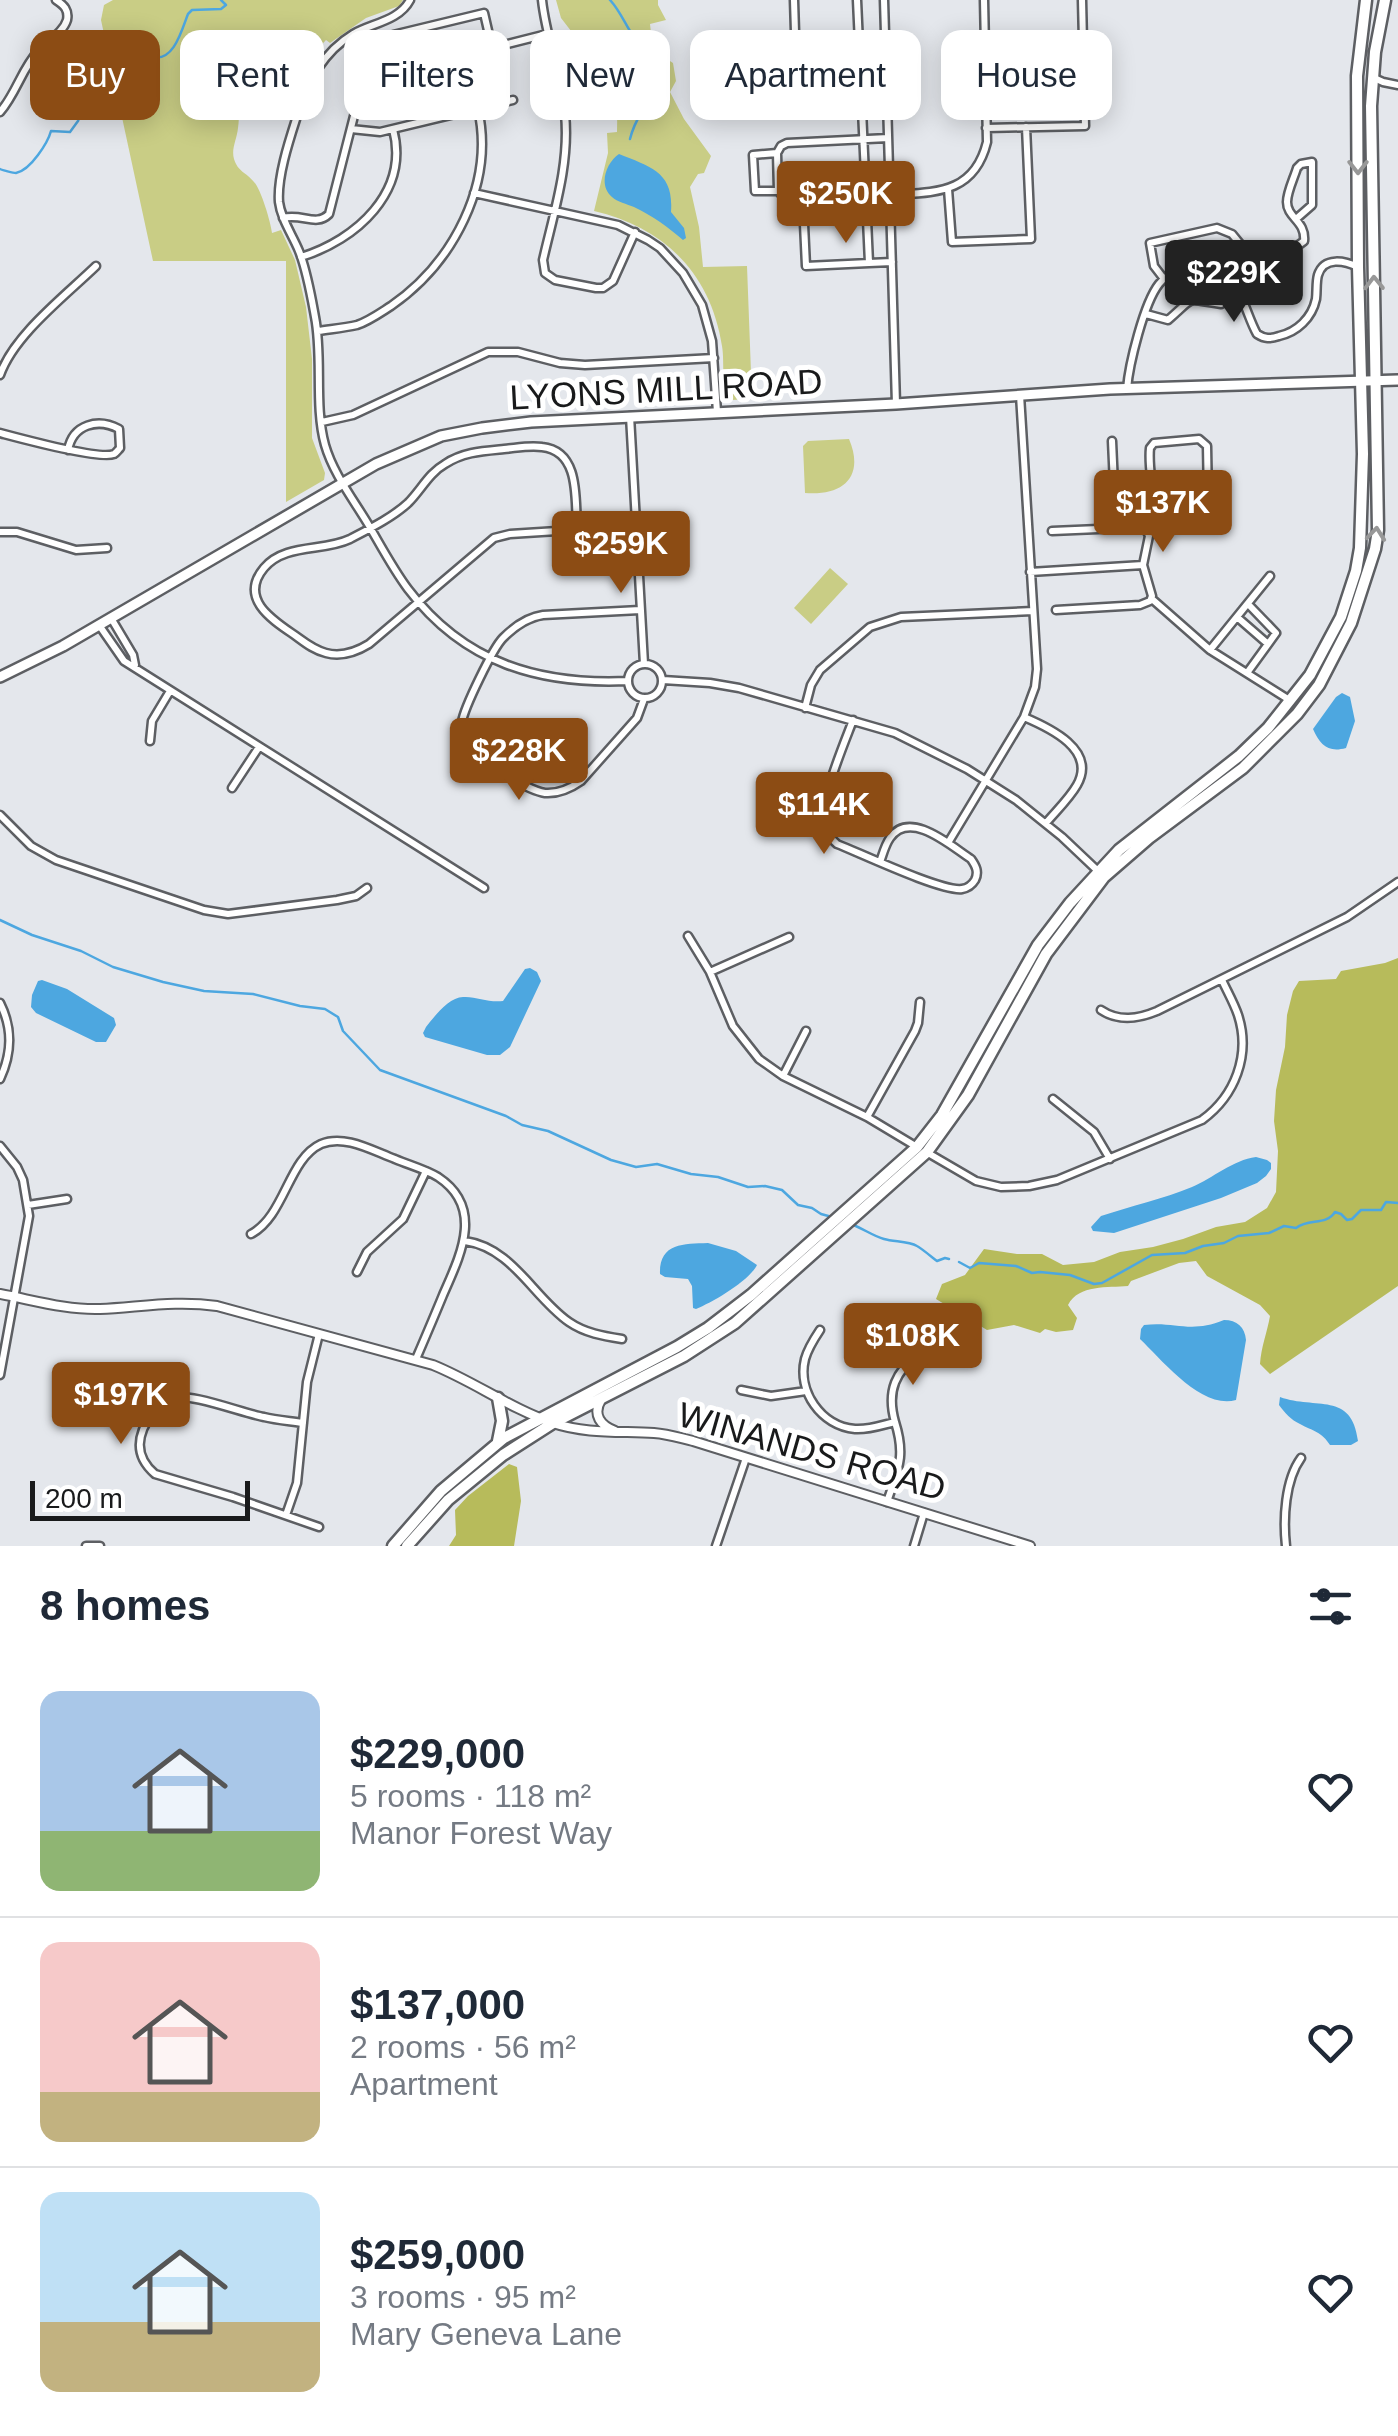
<!DOCTYPE html>
<meta charset="utf-8">
<style>
:root{--surface:#fff;--page:#f6f6f7;--text:#1f2937;--muted:#747a83;--line:#e0e1e3;--accent:#8c4c14}
body{margin:0;font-family:Helvetica,sans-serif;background:var(--page);color:var(--text);height:100vh;display:flex;flex-direction:column;font-size:38px;white-space:nowrap}
*{box-sizing:border-box;margin:0}
p{font-size:32px;color:var(--muted)}
.icon{flex:none;width:55px;height:55px;fill:none;stroke:currentColor;stroke-width:2;stroke-linecap:round;stroke-linejoin:round}
.map{position:relative;height:1546px;overflow:hidden}
.drawer{display:flex;flex-direction:column;background:var(--surface);flex:1}
.drawer>*{flex:none}
.hud{position:absolute;left:30px;top:30px;width:1340px;height:90px;display:flex;gap:20px}
.scale{position:absolute;left:30px;bottom:25px;width:220px;box-sizing:border-box;padding-left:10px;border:5px solid #191a1b;border-top:0;font-size:28px;line-height:35px;white-space:nowrap;color:#191a1b;-webkit-text-stroke:8px #fff;paint-order:stroke}
.price{position:absolute;translate:-50% -85px;padding:0 22px;border-radius:10px;background:var(--accent);color:#fff;font-size:32px;line-height:65px;filter:drop-shadow(0 2px 5px #0008)}
.price::after{content:'';position:absolute;left:50%;top:60px;width:30px;height:22px;margin-left:-15px;background:inherit;clip-path:polygon(0 0,100% 0,50% 100%)}
.price.active{background:#222;color:#fff}
ul{padding:0;list-style:none}
li{display:flex;align-items:center;gap:30px;height:250px;padding:0 40px}
li+li{border-top:2px solid var(--line)}
li span{display:grid;place-items:center;flex:none;width:280px;height:200px;border-radius:20px;color:#555}
li>.icon{margin-inline-start:auto}
span .icon{width:120px;height:120px;fill:#fffc;stroke-width:1}
li b{font-size:42px}
h2{display:flex;justify-content:space-between;align-items:center;height:120px;padding:0 40px;font-size:42px}
.pill{padding:0 35px;border-radius:20px;background:var(--surface);box-shadow:0 5px 25px #0003;font-size:35px;line-height:90px}
.pill.active{background:var(--accent);color:#fff}
.map>svg:first-child{display:block}
.green{fill:#c9cd85}
.forest{fill:#b7bb5b}
.water{fill:#4da7e0}
.lines{fill:none;stroke-linecap:round;stroke-linejoin:round}
.stream{stroke:#4da7e0;stroke-width:2.5}
.minor-casing{stroke:#5d5f63;stroke-width:11}
.tertiary-casing{stroke:#5d5f63;stroke-width:12}
.secondary-casing{stroke:#5d5f63;stroke-width:14}
.primary-casing{stroke:#5d5f63;stroke-width:15}
.minor{stroke:#fff;stroke-width:6}
.tertiary{stroke:#fff;stroke-width:8}
.secondary{stroke:#fff;stroke-width:9}
.primary{stroke:#fff;stroke-width:10}
.oneway{stroke:#989898}
.labels{text-anchor:middle;dominant-baseline:central;stroke-width:10;stroke-linejoin:round;paint-order:stroke}
.street-label{font-size:35px;fill:#191a1b;stroke:#fff}
</style>
<div class="map">
<svg width="1398" height="1546" viewBox="0 0 1398 1546">
<rect width="100%" height="100%" fill="#e4e7ec"/>
<path class="green" d="M113 0H403L399 6 366 18 330 43 326 40 316 51 293 38 288 39 253 70 256 79 241 89C238 102 240 115 238 128 237 139 231 149 234 159 238 172 246 172 254 182 261 189 271 223 272 233L281 230 295 260 306 307 312 359V438L325 473 324 480 286 502V261H153L101 20 104 5Z
M556 0H658V5L666 20 650 24 653 50 673 63 676 81 670 92 684 119 711 156 704 173 698 174 690 187 699 227 703 267 747 266 752 399 731 400C720 387 725 363 722 346 711 274 664 227 594 211L608 153 607 133 617 132C617 124 618 116 615 107 612 96 606 89 607 76L597 61 600 55 593 37 578 40 561 18Z
M849 439C865 477 843 496 805 493L803 446 808 441Z
M830 568 848 584 811 624 794 608Z"/>
<path class="forest" d="M1398 958V1286L1270 1374 1260 1364C1261 1347 1267 1333 1270 1316L1260 1305 1207 1276 1196 1261 1179 1263 1131 1281 1128 1286C1108 1288 1079 1284 1068 1305L1077 1318 1073 1330 1056 1332 1045 1329 1040 1333 1014 1325 987 1330 936 1299 942 1284 965 1275 984 1249 1017 1254H1042L1063 1265 1094 1262 1120 1252 1153 1247 1183 1239 1216 1227 1245 1222 1267 1208 1276 1192 1278 1151 1274 1121 1276 1090 1285 1047 1287 1015 1293 991 1299 981 1336 979 1341 971 1385 963Z
M509 1464 517 1467 521 1501 514 1546H449L456 1535 455 1510 468 1496Z"/>
<path class="water" d="M619 154C651 167 674 172 671 212L684 228 686 238 683 240C668 227 653 216 634 207 627 204 617 202 612 197 598 185 606 163 619 154Z
M1342 693 1350 697 1355 721 1346 748C1328 753 1320 745 1313 729L1336 697Z
M530 968 537 972 541 981 510 1047 500 1055H487L425 1037 423 1033 426 1027C434 1017 449 997 463 997 476 996 488 1003 503 1001L525 969Z
M42 980 67 989 114 1018 116 1025 106 1042H96L36 1013 31 1007 32 995 38 981Z
M1256 1157 1267 1160 1271 1163V1169L1266 1176 1257 1183 1221 1198 1114 1233 1093 1231 1091 1227 1101 1216C1131 1206 1163 1199 1192 1187 1213 1178 1233 1160 1256 1157Z
M708 1243 736 1251 757 1265C749 1281 713 1302 696 1309L693 1308 692 1286 688 1279 665 1277 660 1274C659 1243 683 1244 708 1243Z
M1224 1320C1237 1320 1245 1327 1246 1340L1236 1400C1202 1410 1162 1360 1140 1339L1141 1329 1144 1325C1175 1321 1190 1334 1224 1320Z
M1280 1397C1316 1410 1352 1391 1358 1441L1351 1445H1330C1322 1432 1313 1431 1300 1424 1291 1420 1285 1413 1279 1405Z"/>
<g class="lines">
<path class="stream" d="M610 0C624 15 628 35 645 49V58L652 67 650 74 658 81 659 89C646 105 635 119 630 139
M0 169C2 170 13 173 16 173 31 170 48 142 51 131L70 132 78 121 82 109H94L113 95 132 70 130 51C136 52 145 55 153 57 174 62 182 29 188 14L192 10 221 9 226 5 221 0
M0 920 32 935 81 951 113 967 163 982 204 991 253 994 300 1006 325 1009 338 1017 343 1031 380 1070 506 1116 522 1125 548 1131 611 1160 636 1167 657 1164 691 1174 718 1177 748 1187 765 1186 782 1190 798 1205 812 1208 821 1214 832 1217
M853 1225C864 1229 873 1236 884 1239 894 1242 908 1241 917 1246 921 1248 933 1258 937 1261L945 1258 949 1259
M959 1262 970 1268 979 1263 1016 1266 1032 1273 1040 1272 1070 1275 1094 1284 1102 1283 1152 1255 1185 1253 1203 1246 1224 1243 1238 1236 1269 1233 1284 1226 1296 1228C1309 1218 1326 1226 1335 1212L1341 1214 1347 1220 1352 1219 1361 1210H1381L1386 1202 1398 1203"/>
<g class="minor-casing">
<path id="minor" d="M410 0C399 21 372 23 353 34 325 51 306 82 298 113 290 138 277 176 279 202 281 219 292 234 299 251 307 271 311 295 315 317 323 357 314 406 325 445 333 473 353 499 368 524 381 546 393 569 408 589 464 663 539 685 628 681
M542 0C546 39 562 76 565 114 570 163 554 212 543 260L545 273 555 280 596 288H603L613 281 635 232
M794 0 796 64
M884 0 896 404
M393 35 484 13 492 48 547 34
M1372 77 1383 82 1398 85
M0 112C16 94 22 68 39 50 48 40 63 33 67 20 69 10 64 5 56 0
M986 128 1085 126 1082 0
M351 129 380 132 513 100
M777 153 778 191H755L753 155 777 153 781 146 787 143 888 138
M948 189 952 242 1031 239 1026 127
M778 191 783 196 800 198 803 203 806 266 869 263 857 0
M474 193 618 225 648 240 660 248 683 273 702 305 712 341 717 412
M890 195C934 192 974 195 987 142L984 0
M283 218C302 213 316 227 329 214L355 112
M301 257C356 240 410 192 393 129
M869 263 892 262
M1164 279 1154 266 1150 243 1217 228 1232 234 1263 272
M1146 314 1168 320C1197 295 1183 299 1221 304L1304 241C1306 221 1287 218 1287 202 1287 192 1294 178 1297 168L1301 164 1312 162V205L1296 219
M318 331C331 329 344 328 357 325 369 321 380 313 391 306 453 263 495 184 478 109
M0 375C14 335 65 296 96 266
M1127 389C1129 364 1144 303 1159 284 1167 274 1180 268 1193 267 1206 265 1220 269 1229 278 1244 295 1247 316 1257 334 1265 339 1270 339 1279 336 1297 332 1312 318 1316 299 1317 291 1316 282 1318 275 1324 256 1345 261 1358 267
M630 416 644 664
M322 422 353 415 488 352H518L560 363 585 365 714 358
M0 433C19 438 99 460 114 454 116 453 118 450 120 448L119 429C98 418 73 424 68 450
M1112 441 1116 529
M1147 529C1160 504 1147 475 1150 448L1154 443 1199 439 1207 446 1208 499 1204 502 1154 506
M577 530C575 501 581 451 542 447 530 445 516 448 504 449 483 451 463 452 445 464 429 473 421 490 408 503 393 517 369 529 350 539 323 552 285 543 264 568 239 598 271 619 293 634 303 641 313 650 326 653 341 657 356 652 369 644L494 538 510 534 636 526
M0 532H17L76 550 107 548
M1030 572 1143 565 1149 536 1145 527 1052 531
M1152 599 1210 650 1291 701
M640 610 543 615C528 617 514 627 503 638 493 648 464 708 462 722 461 727 462 732 463 737 470 756 526 790 545 793 559 794 571 788 581 781L637 718 644 699
M1056 610 1140 605 1150 601 1152 596 1143 565
M1237 617 1268 644
M111 618 133 655 135 665
M99 625 124 661 484 888
M1210 650 1270 576
M628 681a17 17 0 1 1 34 0a17 17 0 1 1-34 0Z
M1247 673 1276 633 1248 604
M663 680 710 683 739 688 895 733 967 769 1016 800 1062 837 1100 873
M805 708 811 685 820 670 870 627 901 617 1033 611
M1024 717C1050 728 1097 750 1077 785 1069 799 1056 811 1046 823
M853 720C844 744 820 800 824 823 826 833 830 838 837 844 860 853 942 892 962 889 968 888 972 885 975 880 979 872 976 866 971 859 951 846 910 809 890 838 885 845 883 854 880 862
M150 741 152 721 170 691
M232 788 259 747
M0 815 31 846 56 860 204 910 228 914 337 900 356 896 367 888
M948 843 1024 717 1035 687 1037 669 1020 395
M688 936 710 972 733 1026 759 1059 783 1076 867 1117 917 1147
M710 972 789 937
M0 1003C13 1029 12 1053 0 1079
M1101 1010C1119 1022 1138 1019 1157 1011L1347 917 1398 882
M783 1076 806 1031
M1053 1099 1094 1132 1110 1159
M867 1117 915 1031 918 1023 920 1002
M0 1146 17 1167 23 1180 29 1216 0 1375
M928 1153 976 1181 1001 1187 1029 1186 1057 1180 1202 1120C1235 1096 1251 1055 1238 1015 1234 1003 1227 991 1222 980
M28 1205 67 1199
M251 1234C285 1216 288 1159 321 1144 345 1134 373 1151 395 1159 409 1165 425 1169 438 1177 485 1208 460 1256 443 1295 434 1317 425 1338 416 1359
M465 1241C513 1248 533 1297 569 1322 585 1333 603 1336 622 1339
M357 1272 367 1252 403 1219 426 1171
M820 1330C814 1339 808 1348 805 1359 797 1391 821 1426 855 1429 869 1430 882 1425 895 1422 906 1457 898 1469 887 1502
M741 1390 771 1396 806 1391
M895 1422C886 1390 896 1372 920 1351
M303 1423C290 1421 276 1420 264 1417 242 1413 190 1392 171 1398 163 1400 158 1406 153 1412 137 1434 133 1455 155 1474L233 1497 319 1527
M286 1515 297 1483 307 1382 319 1334
M86 1546H100
M716 1546 746 1458
M914 1546 924 1513
M1286 1546C1283 1519 1285 1480 1301 1458"/>
</g>
<g class="tertiary-casing">
<path id="tertiary" d="M0 1294C33 1300 66 1310 100 1309 141 1307 176 1300 217 1306L433 1365C475 1382 511 1409 553 1423 586 1434 620 1431 654 1433 668 1434 680 1438 693 1441L1030 1546
M601 1400C592 1415 601 1426 615 1431"/>
</g>
<g class="secondary-casing">
<path id="secondary" d="M0 677 63 646 376 464 441 436 482 428 531 422 896 404 1110 389 1398 380"/>
</g>
<g class="primary-casing">
<path id="primary" d="M498 1441 502 1421 498 1398
M393 1546 441 1491 504 1438 677 1347 708 1328 751 1295 917 1147 942 1115 1038 945 1070 903 1119 850 1239 756 1268 728 1310 675 1341 617 1356 571 1360 548 1363 454 1358 267 1357 76 1366 0
M407 1546 448 1500 503 1455 553 1423 684 1356 735 1323 927 1152 968 1095 1046 954 1104 877 1149 838 1243 768 1297 714 1319 685 1351 623 1375 549 1378 530 1371 106 1375 52 1385 0"/>
</g>
<use href="#minor" class="minor"/>
<use href="#tertiary" class="tertiary"/>
<use href="#secondary" class="secondary"/>
<use href="#primary" class="primary"/>
</g>
<defs><path id="oneway-chevron" d="M-2-3.5L2.5 0L-2 3.5" fill="none" stroke-width="1.6" stroke-linecap="round" stroke-linejoin="round" transform="scale(2.5)"/></defs>
<g class="oneway">
<use href="#oneway-chevron" transform="translate(1358 167) rotate(90)"/>
<use href="#oneway-chevron" transform="translate(1374 283) rotate(-91)"/>
<use href="#oneway-chevron" transform="translate(1376 534) rotate(-84)"/>
</g>
<g class="labels">
<g class="street-label">
<text transform="translate(666 389) rotate(-3)">LYONS MILL ROAD</text>
<text transform="translate(812 1451) rotate(16)">WINANDS ROAD</text>
</g>
</g>
</svg>
<div class="scale">200 m</div>
<b class="price" style="left:846px;top:246px">$250K</b>
<b class="price active" style="left:1234px;top:325px">$229K</b>
<b class="price" style="left:1163px;top:555px">$137K</b>
<b class="price" style="left:621px;top:596px">$259K</b>
<b class="price" style="left:519px;top:803px">$228K</b>
<b class="price" style="left:824px;top:857px">$114K</b>
<b class="price" style="left:913px;top:1388px">$108K</b>
<b class="price" style="left:121px;top:1447px">$197K</b>
<div class="hud">
<a class="pill active">Buy</a>
<a class="pill">Rent</a>
<a class="pill">Filters</a>
<a class="pill">New</a>
<a class="pill">Apartment</a>
<a class="pill">House</a>
</div>
</div>
<section class="drawer">
<h2>8 homes<svg class="icon" aria-label="filters" viewBox="0 0 24 24"><path d="M4 7h16M4 17h16"/><circle cx="9" cy="7" r="2"/><circle cx="15" cy="17" r="2"/></svg></h2>
<ul>
<li><span style="background:linear-gradient(#a9c7e8 70%,#8fb573 0)"><svg class="icon" aria-label="home" viewBox="0 0 24 24"><path d="M3 11l9-7 9 7M6 9v11h12V9"/></svg></span><div><b>$229,000</b><p>5 rooms · 118 m²</p><p>Manor Forest Way</p></div><svg class="icon" aria-label="heart" viewBox="0 0 24 24"><path d="M12 20l-8-8c-3-5 5-10 8-4 3-6 11-1 8 4z"/></svg></li>
<li><span style="background:linear-gradient(#f6c9c9 75%,#c2b280 0)"><svg class="icon" aria-label="home" viewBox="0 0 24 24"><path d="M3 11l9-7 9 7M6 9v11h12V9"/></svg></span><div><b>$137,000</b><p>2 rooms · 56 m²</p><p>Apartment</p></div><svg class="icon" aria-label="heart" viewBox="0 0 24 24"><path d="M12 20l-8-8c-3-5 5-10 8-4 3-6 11-1 8 4z"/></svg></li>
<li><span style="background:linear-gradient(#bfe0f5 65%,#c2b280 0)"><svg class="icon" aria-label="home" viewBox="0 0 24 24"><path d="M3 11l9-7 9 7M6 9v11h12V9"/></svg></span><div><b>$259,000</b><p>3 rooms · 95 m²</p><p>Mary Geneva Lane</p></div><svg class="icon" aria-label="heart" viewBox="0 0 24 24"><path d="M12 20l-8-8c-3-5 5-10 8-4 3-6 11-1 8 4z"/></svg></li>
</ul>
</section>
